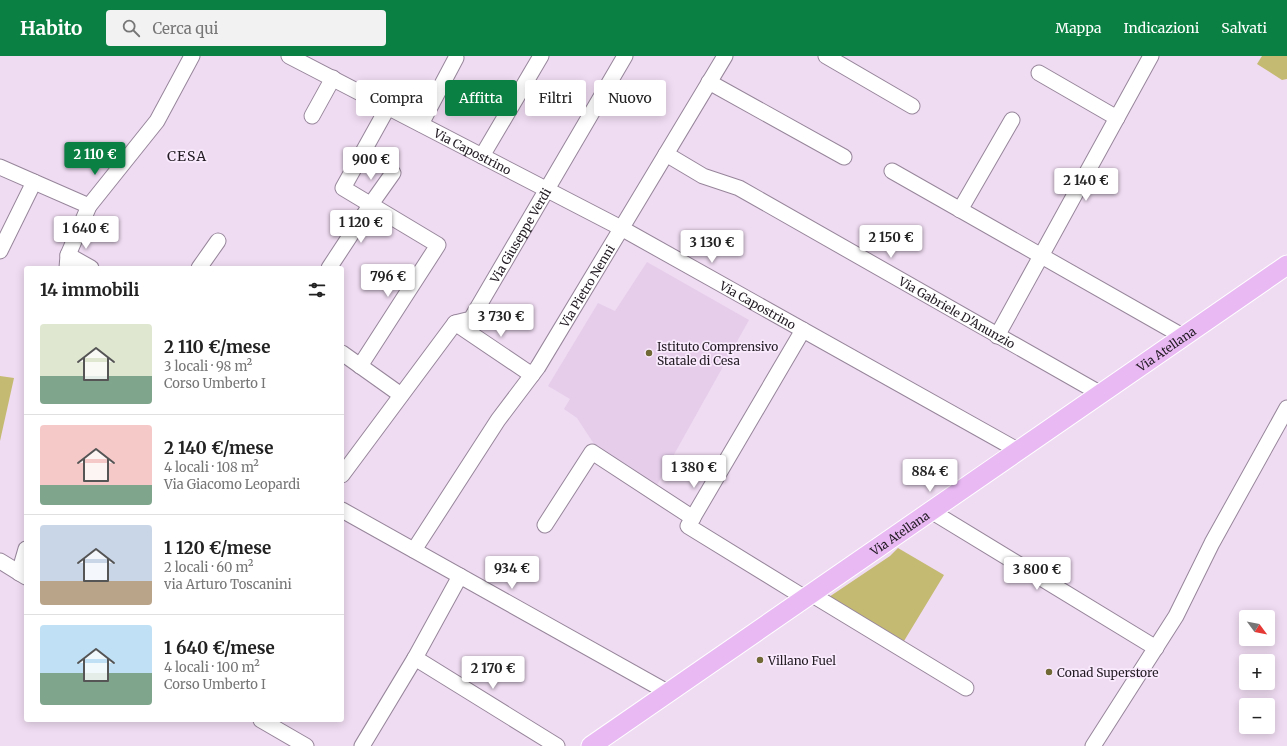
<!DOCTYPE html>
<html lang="it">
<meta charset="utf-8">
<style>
:root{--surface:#fff;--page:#f2f2f2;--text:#222;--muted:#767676;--line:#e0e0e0;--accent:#0b8043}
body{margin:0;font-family:Merriweather,serif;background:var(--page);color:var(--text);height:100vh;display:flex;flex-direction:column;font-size:15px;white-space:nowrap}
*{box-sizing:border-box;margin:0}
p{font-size:13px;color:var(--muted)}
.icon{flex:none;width:22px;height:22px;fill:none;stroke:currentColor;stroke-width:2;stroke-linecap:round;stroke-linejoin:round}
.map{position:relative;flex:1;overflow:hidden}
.side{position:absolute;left:24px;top:210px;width:320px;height:456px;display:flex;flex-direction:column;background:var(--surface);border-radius:4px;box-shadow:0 2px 10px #0003}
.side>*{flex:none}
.guide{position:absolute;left:356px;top:24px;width:380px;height:36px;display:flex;gap:8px}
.needle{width:26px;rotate:122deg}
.tools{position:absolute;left:1239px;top:554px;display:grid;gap:8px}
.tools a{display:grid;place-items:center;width:36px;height:36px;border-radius:4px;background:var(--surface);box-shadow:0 2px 10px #0003;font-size:20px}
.price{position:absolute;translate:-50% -34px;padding:0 9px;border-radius:4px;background:#fff;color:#222;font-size:13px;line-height:26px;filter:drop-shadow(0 1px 2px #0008)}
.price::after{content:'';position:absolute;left:50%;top:24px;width:12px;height:9px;margin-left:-6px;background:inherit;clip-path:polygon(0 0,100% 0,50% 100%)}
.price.active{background:var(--accent);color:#fff}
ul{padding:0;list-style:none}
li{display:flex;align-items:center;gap:12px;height:100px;padding:0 16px}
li+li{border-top:1px solid var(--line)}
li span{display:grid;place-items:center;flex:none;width:112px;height:80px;border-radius:4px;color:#555}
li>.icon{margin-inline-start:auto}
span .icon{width:48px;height:48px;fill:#fffc;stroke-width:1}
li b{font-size:17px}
h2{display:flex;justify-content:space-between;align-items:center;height:48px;padding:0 16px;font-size:17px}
.pill{padding:0 14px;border-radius:4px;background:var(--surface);box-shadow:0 2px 10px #0003;font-size:14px;line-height:36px}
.pill.active{background:var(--accent);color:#fff}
header{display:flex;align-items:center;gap:24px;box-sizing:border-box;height:56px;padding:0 20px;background:var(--accent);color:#fff}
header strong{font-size:19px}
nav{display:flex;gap:22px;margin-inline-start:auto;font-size:14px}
.search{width:280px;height:36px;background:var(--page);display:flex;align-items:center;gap:10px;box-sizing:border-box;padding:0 14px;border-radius:4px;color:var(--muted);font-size:15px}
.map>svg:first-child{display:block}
.built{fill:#e6ceeb}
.green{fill:#c5ba72}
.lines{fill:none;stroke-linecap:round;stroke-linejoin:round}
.minor-casing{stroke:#97869b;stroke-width:17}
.major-casing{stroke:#fff;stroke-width:21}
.minor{stroke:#fff;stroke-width:15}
.major{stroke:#e9b9f4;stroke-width:19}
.poi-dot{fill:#706835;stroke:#faeafd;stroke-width:1.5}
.labels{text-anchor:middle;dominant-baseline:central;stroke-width:3.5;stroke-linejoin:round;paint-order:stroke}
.street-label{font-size:12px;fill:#221b23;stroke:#faeafd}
.poi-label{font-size:12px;fill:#221b23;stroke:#faeafd;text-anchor:start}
.quarter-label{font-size:14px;letter-spacing:1px;fill:#221b23;stroke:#faeafd}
</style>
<header>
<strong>Habito</strong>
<div class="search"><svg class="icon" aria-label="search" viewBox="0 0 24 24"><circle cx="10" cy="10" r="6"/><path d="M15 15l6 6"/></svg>Cerca qui</div>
<nav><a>Mappa</a><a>Indicazioni</a><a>Salvati</a></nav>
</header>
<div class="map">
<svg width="1287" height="690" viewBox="0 0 1287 690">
<rect width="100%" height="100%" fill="#efdbf2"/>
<path class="built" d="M647 206 749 264 657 429 594 388 577 362 564 353 570 343 548 330 598 247 615 255Z"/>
<path class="green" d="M1262 0H1287V23L1282 24 1257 8Z
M0 320 14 322 0 385Z
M898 492 944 519 904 585 829 541 890 500Z"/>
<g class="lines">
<g class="minor-casing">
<g id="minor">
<path id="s1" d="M289 0 621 172 1019 395"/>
<path d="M826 0 912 50"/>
<path d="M1039 17 1117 62"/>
<path d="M709 26 844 101"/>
<path d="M312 60 333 22"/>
<path d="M421 68 456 2"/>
<path id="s2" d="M666 98 703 120 739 132 1101 338"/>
<path d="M482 100 541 0"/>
<path d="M0 111 89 150"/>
<path d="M892 115 1184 281"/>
<path d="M960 154 1012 64"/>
<path d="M0 195 34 126"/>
<path d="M68 199 91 212"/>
<path d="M67 212 68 199 89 150 157 65 192 0"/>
<path d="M199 212 218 185"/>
<path d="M329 212 371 148 393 117"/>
<path d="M455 267 532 319"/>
<path d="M803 274 688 470 805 542"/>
<path d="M997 280 1151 0"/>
<path d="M342 297 401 339"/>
<path d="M360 310 438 189 343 132 388 51"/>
<path id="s3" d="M342 419 455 267 471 263 625 0"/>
<path d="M342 454 669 637"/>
<path d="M931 455 1156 592"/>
<path d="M545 469 592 396 693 462"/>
<path id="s4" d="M414 494 498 364 538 311 725 0"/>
<path d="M0 505 26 521"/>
<path d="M19 517 26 493"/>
<path d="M811 538 966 632"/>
<path d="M415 602 557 690"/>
<path d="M261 664 306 690"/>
<path d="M362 690 415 602 460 520"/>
<path d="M1093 690 1176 560 1212 487 1287 352"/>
</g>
</g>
<g class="major-casing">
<g id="major">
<path id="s5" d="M591 690 1287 209"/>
</g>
</g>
<use href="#minor" class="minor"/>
<use href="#major" class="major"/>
</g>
<g class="poi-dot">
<circle cx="649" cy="297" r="4"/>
<circle cx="760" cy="604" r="4"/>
<circle cx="1049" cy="616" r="4"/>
</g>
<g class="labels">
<g class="street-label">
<text stroke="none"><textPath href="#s1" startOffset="207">Via Capostrino</textPath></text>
<text stroke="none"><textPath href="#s3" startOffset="303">Via Giuseppe Verdi</textPath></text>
<text stroke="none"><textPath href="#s4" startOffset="316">Via Pietro Nenni</textPath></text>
<text stroke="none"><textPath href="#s1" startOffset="531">Via Capostrino</textPath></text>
<text stroke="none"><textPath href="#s2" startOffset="332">Via Gabriele D'Anunzio</textPath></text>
<text stroke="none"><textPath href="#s5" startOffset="699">Via Atellana</textPath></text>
<text stroke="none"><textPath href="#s5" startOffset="375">Via Atellana</textPath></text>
</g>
<g class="poi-label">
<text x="657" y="290">Istituto Comprensivo<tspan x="657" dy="14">Statale di Cesa</tspan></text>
<text x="768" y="604">Villano Fuel</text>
<text x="1057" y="616">Conad Superstore</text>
</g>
<g class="quarter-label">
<text x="187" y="100">CESA</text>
</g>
</g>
</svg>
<div class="tools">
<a><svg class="needle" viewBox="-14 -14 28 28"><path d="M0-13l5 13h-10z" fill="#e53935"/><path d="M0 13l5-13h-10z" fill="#767676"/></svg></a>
<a>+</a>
<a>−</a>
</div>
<b class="price active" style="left:95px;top:120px">2 110 €</b>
<b class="price" style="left:371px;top:125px">900 €</b>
<b class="price" style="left:1086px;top:146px">2 140 €</b>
<b class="price" style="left:361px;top:188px">1 120 €</b>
<b class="price" style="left:86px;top:194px">1 640 €</b>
<b class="price" style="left:891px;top:203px">2 150 €</b>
<b class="price" style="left:712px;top:208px">3 130 €</b>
<b class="price" style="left:388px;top:242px">796 €</b>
<b class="price" style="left:501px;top:282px">3 730 €</b>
<b class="price" style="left:694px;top:433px">1 380 €</b>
<b class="price" style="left:930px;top:437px">884 €</b>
<b class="price" style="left:512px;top:534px">934 €</b>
<b class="price" style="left:1037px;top:535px">3 800 €</b>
<b class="price" style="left:493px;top:634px">2 170 €</b>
<div class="guide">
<a class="pill">Compra</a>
<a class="pill active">Affitta</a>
<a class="pill">Filtri</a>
<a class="pill">Nuovo</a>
</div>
<section class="side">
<h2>14 immobili<svg class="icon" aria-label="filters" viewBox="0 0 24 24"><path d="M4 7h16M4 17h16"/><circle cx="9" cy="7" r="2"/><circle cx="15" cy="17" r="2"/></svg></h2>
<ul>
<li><span style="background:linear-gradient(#dfe7d0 65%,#7fa58c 0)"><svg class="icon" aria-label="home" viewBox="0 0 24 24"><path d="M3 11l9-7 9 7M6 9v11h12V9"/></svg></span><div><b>2 110 €/mese</b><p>3 locali · 98 m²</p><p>Corso Umberto I</p></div></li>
<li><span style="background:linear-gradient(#f6c9c9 75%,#7fa58c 0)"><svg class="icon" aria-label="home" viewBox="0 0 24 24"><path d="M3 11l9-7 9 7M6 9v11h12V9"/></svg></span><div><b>2 140 €/mese</b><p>4 locali · 108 m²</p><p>Via Giacomo Leopardi</p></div></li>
<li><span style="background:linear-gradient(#c9d6e8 70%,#b9a48a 0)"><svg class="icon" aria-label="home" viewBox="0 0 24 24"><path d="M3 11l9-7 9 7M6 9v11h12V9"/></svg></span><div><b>1 120 €/mese</b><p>2 locali · 60 m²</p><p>via Arturo Toscanini</p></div></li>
<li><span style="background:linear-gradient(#bfe0f5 60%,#7fa58c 0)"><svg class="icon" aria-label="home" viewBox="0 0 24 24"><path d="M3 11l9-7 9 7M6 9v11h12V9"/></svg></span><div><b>1 640 €/mese</b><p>4 locali · 100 m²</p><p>Corso Umberto I</p></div></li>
</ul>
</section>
</div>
